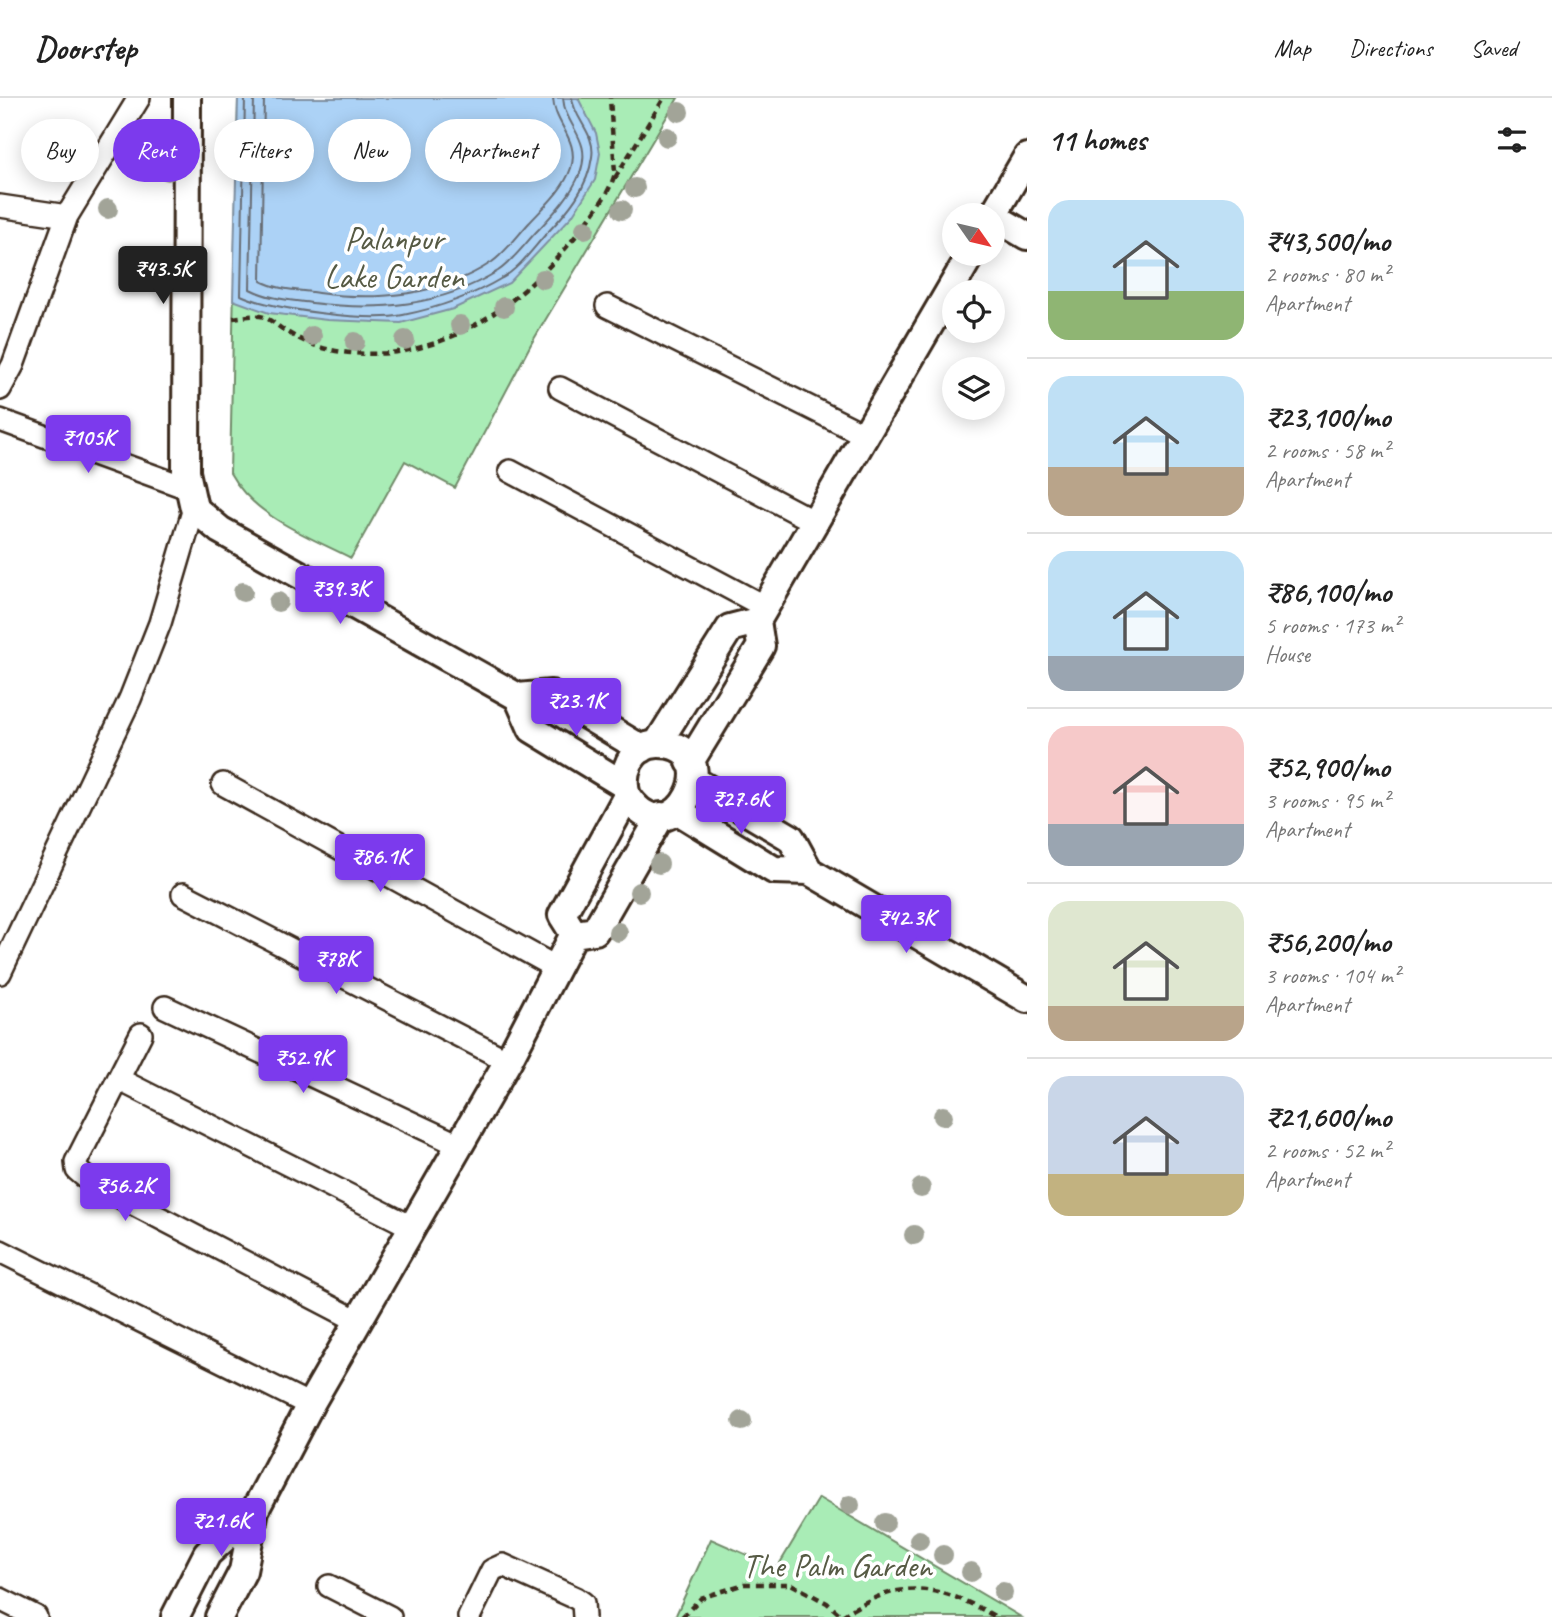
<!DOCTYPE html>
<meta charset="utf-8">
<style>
:root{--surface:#fff;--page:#f6f6f6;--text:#222;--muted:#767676;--line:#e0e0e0;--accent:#7c3aed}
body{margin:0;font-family:Caveat,sans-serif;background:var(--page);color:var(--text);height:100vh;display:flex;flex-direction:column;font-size:26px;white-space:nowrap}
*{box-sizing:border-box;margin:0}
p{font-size:23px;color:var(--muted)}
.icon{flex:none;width:38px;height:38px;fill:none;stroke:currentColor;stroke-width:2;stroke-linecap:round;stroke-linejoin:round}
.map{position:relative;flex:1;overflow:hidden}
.drawer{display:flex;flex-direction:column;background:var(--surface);width:525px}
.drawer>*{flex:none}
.hud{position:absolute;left:21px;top:21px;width:665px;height:63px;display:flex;gap:14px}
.needle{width:46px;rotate:124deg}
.tools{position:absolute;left:942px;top:105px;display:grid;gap:14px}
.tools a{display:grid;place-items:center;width:63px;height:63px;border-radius:50%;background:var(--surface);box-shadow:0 4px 18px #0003;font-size:35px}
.price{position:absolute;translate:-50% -60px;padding:0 16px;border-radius:7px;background:var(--accent);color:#fff;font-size:23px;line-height:46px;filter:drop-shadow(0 2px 4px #0008)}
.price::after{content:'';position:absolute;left:50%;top:42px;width:21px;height:16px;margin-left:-10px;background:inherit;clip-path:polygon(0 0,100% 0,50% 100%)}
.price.current{background:#222;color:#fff}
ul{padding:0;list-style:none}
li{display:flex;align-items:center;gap:21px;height:175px;padding:0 21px}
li+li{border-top:2px solid var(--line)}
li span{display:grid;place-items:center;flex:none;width:196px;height:140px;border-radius:21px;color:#555}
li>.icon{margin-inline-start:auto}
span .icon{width:84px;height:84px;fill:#fffc;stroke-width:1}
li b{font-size:30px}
h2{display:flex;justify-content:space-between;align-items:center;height:84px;padding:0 21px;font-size:30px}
.chip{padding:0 24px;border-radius:32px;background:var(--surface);box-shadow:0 4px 18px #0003;font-size:24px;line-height:63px}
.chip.current{background:var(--accent);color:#fff}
header{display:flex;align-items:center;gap:42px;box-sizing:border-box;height:98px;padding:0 35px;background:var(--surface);border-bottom:2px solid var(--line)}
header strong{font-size:33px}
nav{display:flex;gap:38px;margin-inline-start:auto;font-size:24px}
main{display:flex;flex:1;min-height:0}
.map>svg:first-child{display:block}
.green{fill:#a9ecb6;stroke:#728b6a;stroke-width:2}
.water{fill:#acd2f6;stroke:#7f8fa0;stroke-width:2}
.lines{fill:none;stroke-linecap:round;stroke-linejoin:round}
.shore{stroke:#686d74;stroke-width:2}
.minor-casing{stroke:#3b2a1e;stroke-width:26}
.tertiary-casing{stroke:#3b2a1e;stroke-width:32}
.path{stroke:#3b2a1e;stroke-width:4.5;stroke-dasharray:7 5;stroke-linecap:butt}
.minor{stroke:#fff;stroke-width:21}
.tertiary{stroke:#fff;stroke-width:26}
.tree{fill:#a2a498}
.labels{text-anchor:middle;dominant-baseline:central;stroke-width:7;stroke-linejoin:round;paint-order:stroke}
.park-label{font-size:33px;fill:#565a44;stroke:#fff}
</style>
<header>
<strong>Doorstep</strong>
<nav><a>Map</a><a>Directions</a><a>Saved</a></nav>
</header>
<main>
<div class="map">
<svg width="1027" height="1519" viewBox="0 0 1027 1519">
<rect width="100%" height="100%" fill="#fff"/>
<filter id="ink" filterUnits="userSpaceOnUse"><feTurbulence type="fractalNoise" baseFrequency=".0143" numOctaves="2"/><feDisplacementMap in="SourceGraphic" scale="14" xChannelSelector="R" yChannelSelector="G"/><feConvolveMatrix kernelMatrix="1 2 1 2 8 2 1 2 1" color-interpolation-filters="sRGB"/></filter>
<g filter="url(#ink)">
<path class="green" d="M238 0H678L531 246 455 390 405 363 351 460C308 438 254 419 230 375Z
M819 1400 1021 1519H675L711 1441 777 1470Z"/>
<path class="water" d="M238 0H578L596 35 600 55 595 82 572 118 509 185 453 211 401 225 327 222 269 215 233 202Z"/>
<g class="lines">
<path class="shore" d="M245 0 241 197C273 212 369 224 403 217 438 210 472 198 502 180 519 171 534 149 547 135 568 113 588 90 592 59 596 36 574 21 572 0
M254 0 250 191C269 201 291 202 312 205 378 213 439 209 498 173 513 163 526 144 539 131 554 115 572 96 580 75 593 41 565 29 563 0
M264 0 261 183C278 192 299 192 318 195 377 203 441 198 492 164 506 154 518 137 529 125 544 109 564 91 571 70 580 42 554 26 553 0"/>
<g class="minor-casing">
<path id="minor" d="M0 108 67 118
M607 208 867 338
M560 290 817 425
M0 291 13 267 67 118 139 0
M0 322 190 391
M510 373 765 509
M223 686 557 870
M183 796 508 963
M0 875 130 601 160 525 194 410
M165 909 459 1047
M141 936 76 1064 77 1072 91 1084 358 1223
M118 981 412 1129
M0 1153 310 1307
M329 1488 390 1519
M0 1501 36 1519
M469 1519 492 1472 503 1467 576 1500 583 1505 584 1519"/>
</g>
<g class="tertiary-casing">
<path id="tertiary" d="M187 0 186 374 194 410 220 432 518 599 551 596 642 651
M993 118 1027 138
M992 119 1027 59
M518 599 532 631 624 687
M657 646 730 530 757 523
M690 664 761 548 757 523 971 156
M695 683 791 740 809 773
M678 713 774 772 809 773 1027 901
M574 836 562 817 627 698C620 676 630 647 658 646 733 645 674 768 627 698
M574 836 595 833 661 718
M175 1519 207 1456 255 1412
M219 1519 243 1473 255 1412 310 1307 508 963 574 836"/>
</g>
<path class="path" d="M615 80 664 0
M233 220C241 219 251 217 260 218 269 219 279 230 287 234 308 247 328 253 352 255 447 264 527 202 582 130 594 114 610 95 615 75L610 0
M842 1518C900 1479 939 1486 996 1519
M682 1519 701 1500 744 1486H791L827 1505 843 1519"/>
<use href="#minor" class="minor"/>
<use href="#tertiary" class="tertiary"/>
</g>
<g class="tree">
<circle cx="679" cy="14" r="10"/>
<circle cx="667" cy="39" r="10"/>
<circle cx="71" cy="57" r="10"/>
<circle cx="168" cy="73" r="10"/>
<circle cx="635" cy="90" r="10"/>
<circle cx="108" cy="111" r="10"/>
<circle cx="622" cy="112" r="10"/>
<circle cx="585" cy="131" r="10"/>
<circle cx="543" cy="181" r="10"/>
<circle cx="504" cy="209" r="10"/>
<circle cx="460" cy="227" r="10"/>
<circle cx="312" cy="238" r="10"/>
<circle cx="405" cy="242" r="10"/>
<circle cx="355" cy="244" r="10"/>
<circle cx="243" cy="494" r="10"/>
<circle cx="278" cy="504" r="10"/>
<circle cx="659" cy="766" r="10"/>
<circle cx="639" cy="794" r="10"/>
<circle cx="618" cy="834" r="10"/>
<circle cx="943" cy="1018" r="10"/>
<circle cx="921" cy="1090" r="10"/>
<circle cx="914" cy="1137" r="10"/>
<circle cx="742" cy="1323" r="10"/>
<circle cx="850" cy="1407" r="10"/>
<circle cx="885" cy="1425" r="10"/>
<circle cx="919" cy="1442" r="10"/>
<circle cx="943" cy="1457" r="10"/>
<circle cx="971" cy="1474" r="10"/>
<circle cx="1003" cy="1494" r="10"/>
</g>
</g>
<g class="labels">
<g class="park-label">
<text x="394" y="141">Palanpur<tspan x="394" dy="38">Lake Garden</tspan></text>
<text x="837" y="1468">The Palm Garden</text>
</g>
</g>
</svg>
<div class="tools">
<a><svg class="needle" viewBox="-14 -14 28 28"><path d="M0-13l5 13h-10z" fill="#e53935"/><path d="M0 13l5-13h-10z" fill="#767676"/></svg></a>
<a><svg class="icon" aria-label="locate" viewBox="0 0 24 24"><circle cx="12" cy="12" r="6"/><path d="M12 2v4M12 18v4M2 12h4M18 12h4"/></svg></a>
<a><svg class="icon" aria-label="layers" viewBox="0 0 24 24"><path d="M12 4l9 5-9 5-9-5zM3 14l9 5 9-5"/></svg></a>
</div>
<b class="price current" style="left:163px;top:208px">₹43.5K</b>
<b class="price" style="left:88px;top:377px">₹105K</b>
<b class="price" style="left:340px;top:528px">₹39.3K</b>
<b class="price" style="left:576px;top:640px">₹23.1K</b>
<b class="price" style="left:741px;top:738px">₹27.6K</b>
<b class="price" style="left:380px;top:796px">₹86.1K</b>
<b class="price" style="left:906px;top:857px">₹42.3K</b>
<b class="price" style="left:336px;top:898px">₹78K</b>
<b class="price" style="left:303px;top:997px">₹52.9K</b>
<b class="price" style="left:125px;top:1125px">₹56.2K</b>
<b class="price" style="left:221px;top:1460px">₹21.6K</b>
<div class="hud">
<a class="chip">Buy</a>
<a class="chip current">Rent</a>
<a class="chip">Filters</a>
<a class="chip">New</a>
<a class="chip">Apartment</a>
</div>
</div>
<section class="drawer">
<h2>11 homes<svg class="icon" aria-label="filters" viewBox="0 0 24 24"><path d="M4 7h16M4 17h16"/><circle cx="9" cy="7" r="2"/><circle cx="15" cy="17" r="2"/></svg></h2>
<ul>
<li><span style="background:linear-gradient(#bfe0f5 65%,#8fb573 0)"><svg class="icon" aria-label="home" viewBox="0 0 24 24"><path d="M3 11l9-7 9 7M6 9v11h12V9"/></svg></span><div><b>₹43,500/mo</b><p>2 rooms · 80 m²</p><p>Apartment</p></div></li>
<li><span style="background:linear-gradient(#bfe0f5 65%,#b9a48a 0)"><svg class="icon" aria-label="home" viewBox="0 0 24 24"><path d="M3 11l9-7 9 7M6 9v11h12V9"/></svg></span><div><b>₹23,100/mo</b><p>2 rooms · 58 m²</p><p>Apartment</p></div></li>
<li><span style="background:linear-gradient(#bfe0f5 75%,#9aa5b1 0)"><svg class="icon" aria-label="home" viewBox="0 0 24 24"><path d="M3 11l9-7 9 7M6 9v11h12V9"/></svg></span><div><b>₹86,100/mo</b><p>5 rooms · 173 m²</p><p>House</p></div></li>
<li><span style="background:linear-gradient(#f6c9c9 70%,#9aa5b1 0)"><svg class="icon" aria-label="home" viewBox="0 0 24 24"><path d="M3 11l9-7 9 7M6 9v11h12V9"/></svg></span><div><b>₹52,900/mo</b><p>3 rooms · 95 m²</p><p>Apartment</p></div></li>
<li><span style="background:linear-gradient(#dfe7d0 75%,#b9a48a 0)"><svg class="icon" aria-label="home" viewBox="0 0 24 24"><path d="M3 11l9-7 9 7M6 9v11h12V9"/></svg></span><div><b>₹56,200/mo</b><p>3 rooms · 104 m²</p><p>Apartment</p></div></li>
<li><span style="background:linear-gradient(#c9d6e8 70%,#c2b280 0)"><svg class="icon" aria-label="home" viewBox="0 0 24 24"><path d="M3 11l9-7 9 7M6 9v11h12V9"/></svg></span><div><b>₹21,600/mo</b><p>2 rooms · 52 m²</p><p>Apartment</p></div></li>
</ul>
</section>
</main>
